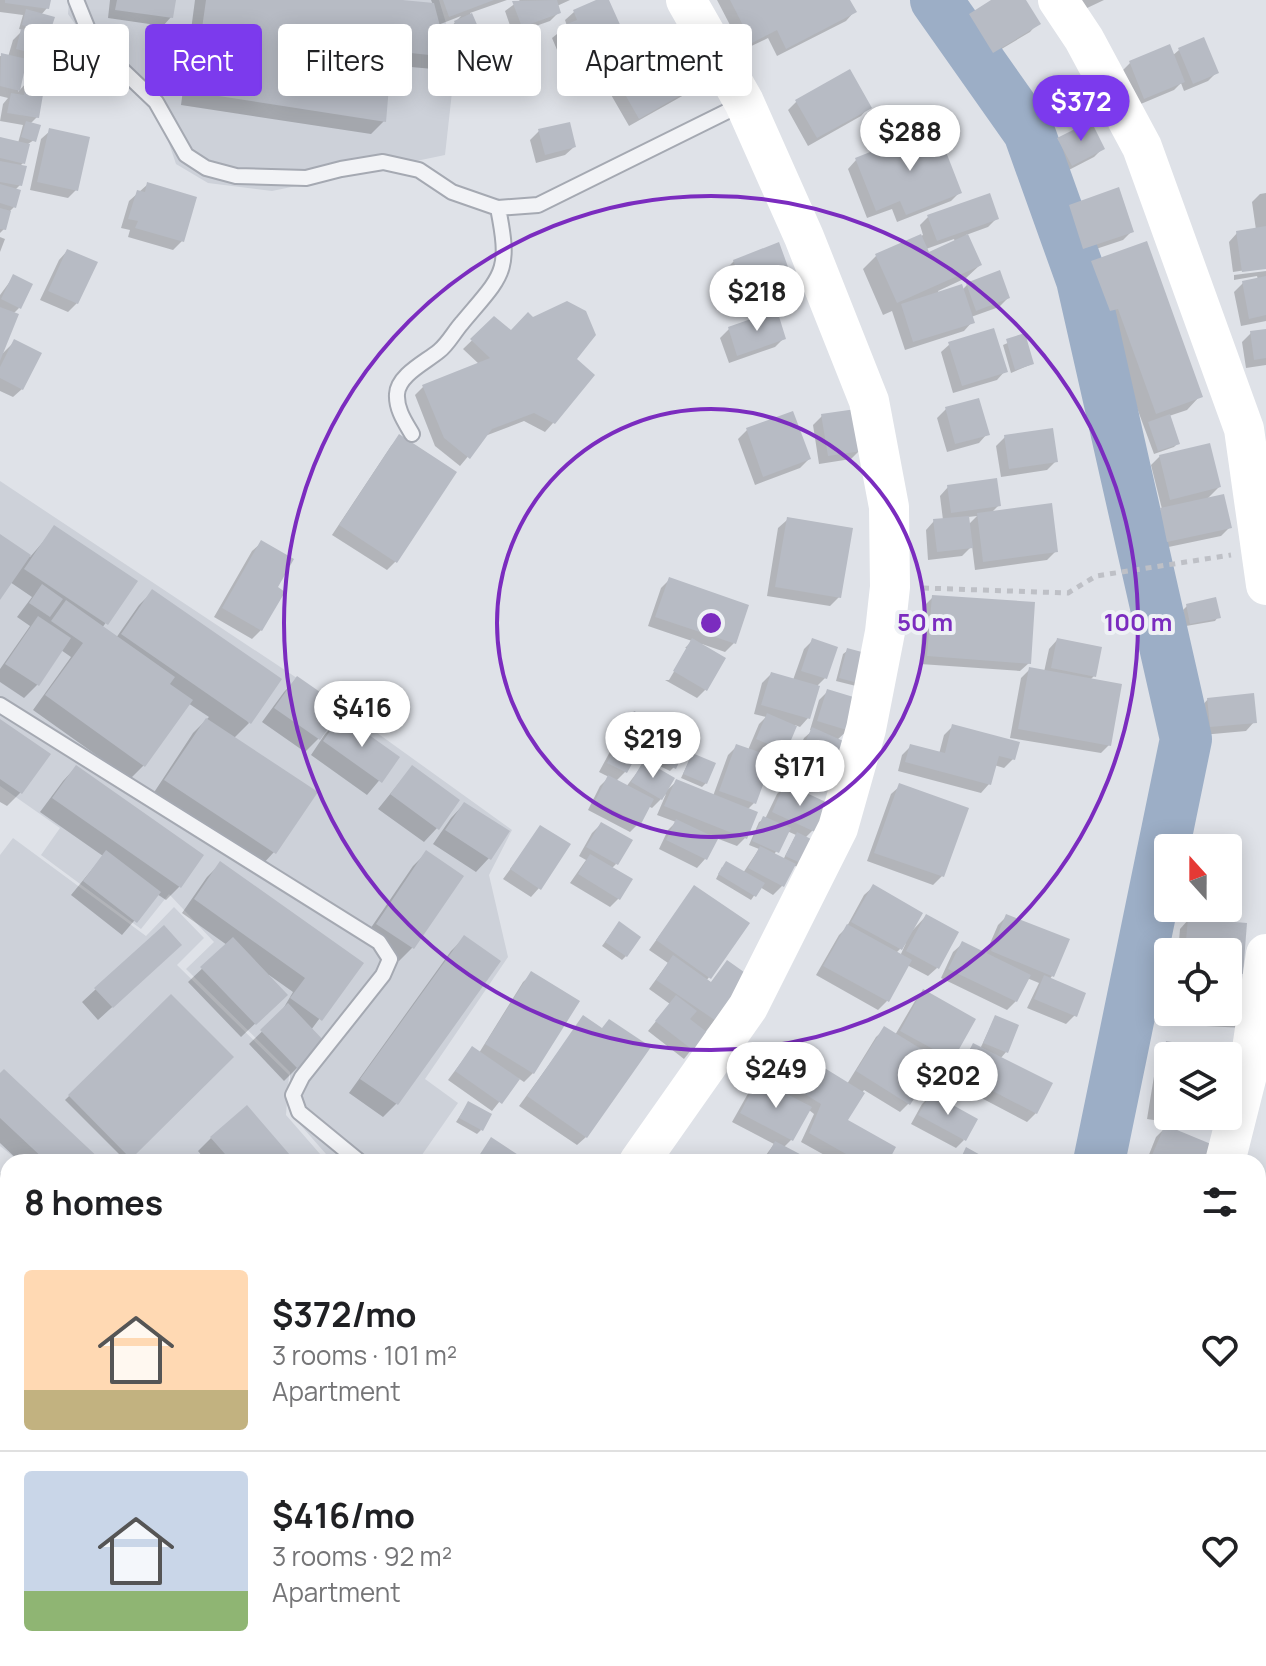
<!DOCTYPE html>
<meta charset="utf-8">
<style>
:root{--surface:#fff;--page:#f6f6f6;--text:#202124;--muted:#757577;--line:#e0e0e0;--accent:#7c3aed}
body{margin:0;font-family:Manrope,sans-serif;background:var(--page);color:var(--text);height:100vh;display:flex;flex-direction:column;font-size:30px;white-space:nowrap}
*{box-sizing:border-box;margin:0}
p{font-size:26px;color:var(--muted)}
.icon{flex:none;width:44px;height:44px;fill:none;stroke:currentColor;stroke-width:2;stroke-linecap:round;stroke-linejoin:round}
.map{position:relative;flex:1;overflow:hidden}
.side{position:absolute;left:0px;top:1154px;width:1266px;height:512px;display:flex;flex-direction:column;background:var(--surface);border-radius:24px 24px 0 0;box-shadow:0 4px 20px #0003}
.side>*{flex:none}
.guide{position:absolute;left:24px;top:24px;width:800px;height:72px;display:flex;gap:16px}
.needle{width:52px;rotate:339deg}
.tools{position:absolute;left:1154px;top:834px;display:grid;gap:16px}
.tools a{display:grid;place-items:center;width:88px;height:88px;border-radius:8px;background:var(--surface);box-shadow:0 4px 20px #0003;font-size:40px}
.price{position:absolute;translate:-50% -68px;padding:0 18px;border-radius:28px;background:#fff;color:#222;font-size:26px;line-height:52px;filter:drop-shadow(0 2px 4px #0008)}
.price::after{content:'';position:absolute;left:50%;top:48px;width:24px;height:18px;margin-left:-12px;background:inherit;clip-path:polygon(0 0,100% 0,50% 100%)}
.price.selected{background:var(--accent);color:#fff}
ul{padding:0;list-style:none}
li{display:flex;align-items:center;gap:24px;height:200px;padding:0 24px}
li+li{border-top:2px solid var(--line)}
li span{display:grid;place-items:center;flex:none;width:224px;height:160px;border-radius:8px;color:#555}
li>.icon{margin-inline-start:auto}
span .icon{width:96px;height:96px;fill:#fffc;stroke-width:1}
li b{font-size:34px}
h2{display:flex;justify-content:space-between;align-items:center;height:96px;padding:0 24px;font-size:34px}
.chip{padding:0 28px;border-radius:8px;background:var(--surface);box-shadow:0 4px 20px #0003;font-size:28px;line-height:72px}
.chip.selected{background:var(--accent);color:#fff}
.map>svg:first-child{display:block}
.built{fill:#cdd1d9}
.water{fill:#9caec6}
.shadow{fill:#0003;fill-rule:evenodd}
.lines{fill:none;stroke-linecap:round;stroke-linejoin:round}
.river{stroke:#9caec6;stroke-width:52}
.building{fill:#b7bbc4}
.lane-casing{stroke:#a5a9b2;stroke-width:18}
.street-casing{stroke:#a5a9b2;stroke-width:32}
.path{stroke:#bec0c6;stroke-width:5;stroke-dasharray:6 6;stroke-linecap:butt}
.lane{stroke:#f2f3f6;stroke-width:14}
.street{stroke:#f2f3f6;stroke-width:28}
.secondary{stroke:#fff;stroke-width:40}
.ring{fill:none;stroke:#7b2cbf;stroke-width:4}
.centre{fill:#7b2cbf;stroke:#eef1f5;stroke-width:4}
.ring-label{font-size:24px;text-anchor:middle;font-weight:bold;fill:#7b2cbf;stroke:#eef1f5;stroke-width:8;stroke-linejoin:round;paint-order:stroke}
</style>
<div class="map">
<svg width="1266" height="1666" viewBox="0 0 1266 1666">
<rect width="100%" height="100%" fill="#dfe2e8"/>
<path class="built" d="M69 0H439L456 56 445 155 272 191 208 183 176 164 157 108 103 64 68 14Z
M0 481 348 712 512 830 489 875 508 957 425 1079 458 1103 417 1162H333L290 1113V1072L186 969 214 942 169 894 141 929 41 855 60 828 0 786Z
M13 838 146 936 174 907 204 938 177 965 289 1075 286 1115 327 1162H20L0 1146V855Z"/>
<path class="water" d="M1266 1605V1666H1216L1223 1658H1258V1615Z
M1097 1658H1203L1212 1665 1113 1666Z"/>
<path class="shadow" d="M0 0H49L47 8 41 15 48 31 43 37 42 55 34 64 24 62 18 92 27 82 37 117 30 124 34 140 28 144 23 163 19 167 20 185 15 190 14 207 9 212 4 229 0 233V139L18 143 23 125 0 121 3 104 8 98 0 96V56L8 57 13 40 23 30 19 29 23 15 0 12Z
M110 0H174L171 17 163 26 108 18Z
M195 0H398L433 5 431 0H507L470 13 485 50 477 58 461 65 447 31 461 16 438 25 446 56 433 69 389 65 384 121 371 134 181 105Z
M520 0H570L557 6 559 12 550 21 513 34 505 11Z
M601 0H607L627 46 621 52 628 67 612 84 587 95 578 75 569 78 552 38 567 26 565 20 574 12Z
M717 0H848L854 12 846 21 777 56 768 38 743 50Z
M995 0H1024L1038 23 1030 32 983 60 961 24 970 15Z
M1057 0H1104L1066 18Z
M1179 50 1217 72 1208 81 1184 91 1181 83 1174 90 1136 106 1121 72 1130 63 1172 56Z
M673 53 692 86 684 95 629 126 610 93 619 84Z
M797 101 869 107 861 116 808 146 788 110Z
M50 131 76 190 68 198 30 190 41 139Z
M539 131 574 147 565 155 536 163 530 140Z
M1058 140 1103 148 1094 157 1063 173 1050 149Z
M856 160 960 192 951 201 897 222 892 209 867 218 848 169Z
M148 184 182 241 173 250 128 237 130 230 121 228 129 201Z
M1266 193V267L1233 272 1229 242 1237 233 1256 230 1252 202 1260 194Z
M1070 207 1132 231 1123 240 1075 256 1061 215Z
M928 217 997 218 988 227 966 235 980 265 966 278 938 291 939 293 962 290 967 285 1008 298 999 307 971 317 972 322 964 331 905 350 892 311 883 315 863 269 876 256 923 235 920 225ZM954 239 955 242 928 254 926 249Z
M0 237 5 239 0 252Z
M67 251 77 303 68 312 40 300 59 260Z
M734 261 790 277 781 286 737 302 725 270Z
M1093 262 1200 396 1187 410 1169 416 1178 443 1174 447 1154 454 1105 321 1096 324 1079 276Z
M1266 271V321L1241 326 1234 292 1243 283 1258 280 1257 276 1234 280V275Z
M14 276 19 308 13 314 0 356V295Z
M494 319 510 333 574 359 553 423 545 432 524 421 485 436 460 466 435 446 415 395 423 387 479 364 463 349Z
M729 329 784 338 775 347 729 363 720 338Z
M1266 331V365L1246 368 1242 342 1251 333Z
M1024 336 1032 364 1011 373 1003 345Z
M14 342 22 389 13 397 0 391V356Z
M950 344 1005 371 997 380 953 393 941 352Z
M946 409 987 434 979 443 947 452 937 418Z
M792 413 809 459 800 468 755 485 738 439 747 430Z
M822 416 860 450 851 459 819 464 813 425Z
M399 437 396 561 387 570 332 535 391 446Z
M1005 437 1056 461 1047 470 1001 477 996 446Z
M1160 456 1219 487 1206 500 1230 527 1221 536 1159 549 1152 518 1162 509 1151 465Z
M948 487 999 505 991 513 1056 551 1047 560 975 570 972 546 962 556 928 560 926 530 934 521 943 520 940 496ZM977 516 968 525V517Z
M787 520 839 597 830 606 767 596 778 528Z
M55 528 135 582 102 628 116 638 139 605 152 592 249 723 234 738 274 852 261 866 153 794 193 733 209 717 188 703 144 765 130 779 33 710 71 657 61 650 37 685 24 698 0 682V669L30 626 17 617 32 597 10 582 0 596V537L30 557Z
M261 543 275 588 261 630 252 639 214 617 252 551Z
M669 580 734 643 725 652 702 644 706 689 697 698 665 680H669L688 648H685L692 641 648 626 661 588Z
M933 597 1029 663 1020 671 920 664 924 606Z
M1187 606 1218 617 1215 621 1186 626 1183 610Z
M813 640 825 678 818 685 808 718 800 727 795 725 784 751 776 760 770 757 754 803 747 810 745 838 737 846 716 838 705 859 697 868 659 849 668 830 676 822 657 815 666 794 652 808 648 806 639 823 630 832 588 810 600 786 609 777 599 772 626 722 635 713 625 772 616 781 626 787 644 763 666 791 676 782 713 796 728 755 737 746 748 750 759 724 766 717 754 714 762 683 771 674 793 680 804 649Z
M1057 640 1094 676 1090 680 1109 745 1101 753 1010 738 1021 678 1030 669 1044 672 1049 649Z
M847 651 860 687 836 681 843 654Z
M297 678 322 735 305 752 262 722 284 692Z
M828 691 848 730 837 740 836 771 827 780 792 764 804 738 812 731 810 730 819 700Z
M1208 699 1254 722 1246 731 1202 735 1200 708Z
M341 718 398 758 367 795 311 755 325 734Z
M0 721 48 755 20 793 7 806 0 802Z
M953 726 1013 759 1004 768 994 765 989 784 981 793 898 771 902 755 911 746 939 754 944 735Z
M650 738 674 767 670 771 641 757Z
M692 755 706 783 702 787 681 778Z
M76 767 202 856 179 887 166 900 157 894 122 935 71 895 103 856 40 812 63 781Z
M412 767 437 828 424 842 378 809Z
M785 786 813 830 805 838 806 871 793 865 782 886 773 895 760 887 751 900 716 879 722 867 743 873 759 849 749 845 759 822 765 819 777 794ZM787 831 796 835 783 860 774 855Z
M900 786 942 876 933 885 867 861 891 794Z
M464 804 489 858 476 872 433 844 451 818Z
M601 824 616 864 611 869 619 898 610 907 570 883 586 860 579 856 592 833Z
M541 827 539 888 531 897 503 879Z
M426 853 461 876 412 948 399 961 364 938 413 866Z
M220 864 361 963 311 1030 323 1042 284 1081 249 1044 280 1014 293 992 269 975 268 976 285 995 241 1037 188 982 227 945 182 913 207 877Z
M873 887 912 931 926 916 937 968 928 976 907 965 887 1001 878 1010 816 975 839 935 846 928 864 895ZM906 943 900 956 896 953Z
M694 888 710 976 706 981 710 984 727 962 749 977 684 1059 648 1031 670 1004 649 989 668 963 649 950Z
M1007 916 1052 976 1049 980 1075 1015 1066 1024 1027 1008 1039 983 1027 978 1016 1001 1007 1010 941 978 953 952 962 944 985 955 998 925Z
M1188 920 1245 925 1241 973 1230 984 1244 1028 1187 1025 1188 1012H1228V952H1178L1180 929Z
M616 927 626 956 622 960 602 946Z
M464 938 498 962 396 1104 383 1117 349 1093 451 951Z
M166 958 98 1020 82 1002 96 989Z
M532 974 533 1073 524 1082 518 1078 492 1111 448 1080 472 1048 479 1053 523 982Z
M923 992 952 1059 943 1068 934 1063 909 1103 900 1112 864 1090 846 1120 885 1162H837L801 1142 814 1114 809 1110 791 1140 783 1148 811 1162H761L774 1144 732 1122 750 1090 758 1081 772 1088 798 1053 847 1084 876 1037 885 1029 895 1035 915 1001Z
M171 997 231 1057 126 1161 65 1100Z
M995 1017 1006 1052 1000 1059 1036 1113 1027 1122 951 1082 965 1054 973 1046 980 1049Z
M583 1018 586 1137 577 1145 519 1106Z
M1166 1043 1228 1056H1168V1116H1222L1213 1129 1147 1119 1158 1052Z
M0 1076 100 1162H20L0 1143Z
M931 1095 964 1140 956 1148 911 1124 922 1104Z
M468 1103 481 1130 477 1134 456 1122Z
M1165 1128 1216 1162H1146L1156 1137Z
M211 1138 293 1162H207L198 1151Z
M5 1217 8 1220V1249L0 1257V1222Z
M0 1304 8 1311V1352L0 1346Z
M1258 1447 1266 1451V1485L1258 1493Z
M8 1448V1465L0 1471V1453Z
M1258 1511 1266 1515V1530L1262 1534 1258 1533Z
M8 1546V1623L0 1613V1552Z
M229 1658 235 1666H217Z
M240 1658H270L271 1660 273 1658H301L307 1666H273L270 1662 266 1666H245Z
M316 1658H364L353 1666H322Z
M474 1658H541L547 1666H480Z
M861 1658H928L918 1666H867Z
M830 1660 834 1666H821Z"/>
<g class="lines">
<path class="river" d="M936 0 1029 132 1082 280 1186 739 1099 1162
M790 1666 801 1658"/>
</g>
<path class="building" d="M5 0H51L49 9 5 3Z
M117 0H176L173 18 115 10Z
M206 0H402L434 3 448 57 392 51 386 122 193 92Z
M443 0H494L449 17Z
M557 0 561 13 522 27 512 1Z
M596 0H609L630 47 622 50 630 68 621 72 623 76 596 88 587 67 578 71 559 27 577 20 573 10Z
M730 0H850L857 12 786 49 777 30 752 43Z
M991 0H1026L1041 24 993 53 969 14Z
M26 9 55 17 50 32 22 25Z
M472 13 488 50 470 58 454 21Z
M21 29 50 37 44 56 16 49Z
M1204 37 1219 73 1193 84 1178 48Z
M1170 44 1185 82 1144 99 1129 61Z
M674 50 695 87 639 119 618 82Z
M1 53 27 59 20 91 0 86Z
M850 69 872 108 817 138 795 100Z
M27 80 45 83 39 118 7 113 11 93 24 95Z
M26 121 41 125 36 142 21 137Z
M1091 121 1105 149 1072 166 1057 138Z
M570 122 576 147 545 155 538 129Z
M936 126 962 193 906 215 900 201 876 211 855 158Z
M49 128 90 137 78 191 37 182Z
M0 137 30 144 25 164 0 158Z
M0 161 27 166 22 186 0 182Z
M147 182 197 197 184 242 135 228 138 221 128 219 137 190 145 192Z
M0 184 21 190 16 208 0 203Z
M1119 187 1134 232 1083 249 1069 205Z
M990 193 999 219 937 241 927 215Z
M0 208 11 211 6 230 0 229Z
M1266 226V269L1242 272 1236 231Z
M921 234 929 252 968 234 982 265 897 303 875 254Z
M1147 241 1203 397 1156 414 1118 309 1110 311 1091 261Z
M779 242 792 278 746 295 733 260Z
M67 249 98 262 78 304 48 291Z
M1000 270 1010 298 976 311 966 283Z
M13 274 33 284 21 309 1 299Z
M1266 276V315L1249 319 1242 281Z
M962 284 975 323 913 342 901 304Z
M567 301 586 311 596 335 577 359 595 375 555 424 534 413 492 429 470 459 444 438 422 385 490 358 470 339 494 316 511 330 528 312 533 317Z
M0 307 19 314 0 361Z
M777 310 786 339 737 356 728 327Z
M994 328 1008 372 962 386 948 342Z
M1266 329V358L1254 360 1250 331Z
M1025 333 1034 364 1015 370 1006 339Z
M14 339 42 353 23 390 0 378V367Z
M979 398 990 435 955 444 945 407Z
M856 409 862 451 828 456 821 414Z
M793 411 811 459 763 477 746 428Z
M1170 414 1180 444 1158 451 1148 422Z
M1053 428 1058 462 1009 469 1004 435Z
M399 434 457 472 397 563 339 525Z
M1210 443 1221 487 1170 500 1159 455Z
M997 478 1001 506 951 513 947 485Z
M1224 494 1232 528 1167 542 1160 508Z
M1052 503 1058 552 983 562 977 513Z
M969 516 973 548 937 552 933 519Z
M787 517 853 528 841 598 775 587Z
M54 525 138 581 108 625 24 569Z
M0 534 31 555 0 600Z
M261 540 294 559 278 587 285 592 262 631 222 608Z
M669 577 749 605 736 644 655 617Z
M42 584 63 599 50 617 29 603Z
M152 589 282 679 251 724 121 634Z
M932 595 1035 602 1031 664 927 656Z
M1216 597 1221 618 1190 624 1186 604Z
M66 600 175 677 170 684 193 700 145 767 45 695 83 643 51 621Z
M38 616 71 638 39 686 5 664Z
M692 638 726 658 707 691 673 671Z
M812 638 838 647 827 679 801 671Z
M1057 638 1102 647 1096 677 1051 668Z
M847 648 873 655 865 685 839 678Z
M1029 667 1122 684 1111 746 1018 729Z
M771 672 820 686 810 719 761 705Z
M297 676 343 708 320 740 274 708Z
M827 689 860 699 850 731 817 721Z
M1254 693 1257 723 1210 727 1207 698Z
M634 711 655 721 627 773 607 763Z
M767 713 797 726 786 752 756 739Z
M341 715 400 757 382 783 323 741Z
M206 718 318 792 276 854 164 780Z
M0 719 51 754 22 794 0 779Z
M952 724 1020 742 1015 760 999 756 991 785 905 762 910 744 945 753Z
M812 727 850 744 837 772 799 756Z
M653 732 686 747 676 769 643 753Z
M736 744 773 757 756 804 719 791Z
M692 753 716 763 707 784 683 774Z
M644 760 675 778 662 800 631 782Z
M76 765 204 855 181 888 52 798Z
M412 765 460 800 439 830 390 794Z
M608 775 654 799 641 824 595 801Z
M676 779 758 812 747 839 664 806Z
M785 783 828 803 815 832 772 812Z
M899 783 969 808 944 877 874 853Z
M464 802 510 831 491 860 445 830Z
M763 816 791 828 779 853 752 841Z
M676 819 718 839 707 860 666 840Z
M601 822 633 840 618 865 586 847Z
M540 825 571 844 541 890 510 869Z
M797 832 823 845 812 868 785 856Z
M760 846 796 864 784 887 748 868Z
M106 850 161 892 137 923 83 881Z
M426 850 464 876 414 949 376 924Z
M590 854 633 879 620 900 578 874Z
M220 861 364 963 322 1021 290 998 305 978 194 899Z
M726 861 765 883 756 897 718 874Z
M873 884 923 913 902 950 851 922Z
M694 885 750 923 711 979 656 940Z
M926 914 959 932 939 969 906 951Z
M1006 914 1070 939 1054 977 991 951Z
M1188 918 1247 923 1243 974 1228 972V952H1185Z
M619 921 641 937 627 957 605 942Z
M847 924 912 960 889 1002 823 966Z
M164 925 182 945 113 1008 94 988Z
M464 935 501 961 398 1105 360 1079Z
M233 937 288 995 256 1025 200 967Z
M962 941 1031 975 1017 1002 948 969Z
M673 955 711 982 727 960 751 977 719 1023 656 980Z
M531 971 580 1001 534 1074 485 1044Z
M1044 975 1086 993 1077 1017 1034 999Z
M1228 981 1257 984 1255 1021 1195 1017V1012H1228Z
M923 989 976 1019 953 1060 900 1031Z
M171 994 234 1057 131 1159 68 1095Z
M676 995 697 1011 690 1019 708 1033 694 1051 655 1021Z
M288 1003 326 1043 298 1069 260 1030Z
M583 1015 602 1028 609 1019 651 1047 587 1138 527 1096Z
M995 1015 1019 1025 1008 1053 983 1043Z
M884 1026 939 1060 910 1105 856 1071Z
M1166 1041 1234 1052 1228 1080V1056H1168V1113L1155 1111Z
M973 1043 1053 1083 1037 1114 958 1073Z
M472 1046 520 1079 502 1104 455 1071Z
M797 1051 865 1093 848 1120 896 1147 888 1162H860L809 1133 821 1104 780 1079Z
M4 1069 103 1162H47L0 1118V1073Z
M758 1079 812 1107 793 1141 740 1113Z
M931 1093 978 1119 966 1141 918 1115Z
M468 1101 492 1114 483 1131 459 1118Z
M247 1105 296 1162H232L210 1137Z
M1165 1125 1223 1149 1218 1162H1149Z
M491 1137 529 1162H475Z
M775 1141 815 1162H764Z
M966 1147 993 1162H959Z
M2 1171 8 1176V1206L0 1216V1174Z
M5 1214 8 1217 6 1254 0 1249V1220Z
M0 1301 8 1308V1337L0 1330Z
M1258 1445 1266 1449V1485L1258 1481Z
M8 1476V1522L5 1524 0 1518V1482Z
M8 1544V1602L0 1590V1549Z
M6 1622 8 1647 0 1652V1626Z
M8 1656V1658H26L32 1666H0V1662Z
M282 1658H303L309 1666H288Z
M331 1658H364L354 1666H337Z
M376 1658H431L437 1666H378L374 1659Z
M489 1658H543L549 1666H495Z
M876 1658H929L919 1666H882Z"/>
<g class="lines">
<g class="lane-casing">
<path id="lane" d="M76 0 93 42 156 102 186 155 206 168 236 176 306 178 341 169 383 162 419 170 452 192 498 208 538 205 740 105
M412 434C405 422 396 409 397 394 398 375 426 362 439 351 448 344 454 332 462 323 503 274 511 273 498 208
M0 705 379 942 390 959 383 975 302 1077 293 1095 299 1112 360 1162"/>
</g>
<g class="street-casing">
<path id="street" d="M0 1363 8 1371"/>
</g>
<path class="path" d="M923 588 1068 593 1096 576 1231 555
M190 1658 193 1666"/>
<use href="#lane" class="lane"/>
<use href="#street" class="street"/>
<path class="secondary" d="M1058 0 1084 39 1142 147 1244 429 1266 585
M639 1162 748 1007 838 828 866 729 885 632 890 587 889 507 869 401 804 237 744 102 686 0
M1225 1162 1250 1063 1266 954
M982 1658 1005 1666
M119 1666 131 1658
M945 1666 953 1658"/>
</g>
<g class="ring">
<circle cx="711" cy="623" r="214"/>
<circle cx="711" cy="623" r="427"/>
</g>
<circle cx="711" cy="623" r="12" class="centre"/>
<g class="ring-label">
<text x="925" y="631">50 m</text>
<text x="1138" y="631">100 m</text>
</g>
</svg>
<div class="tools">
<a><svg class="needle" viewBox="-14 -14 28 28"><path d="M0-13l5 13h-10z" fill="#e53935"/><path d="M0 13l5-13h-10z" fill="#757577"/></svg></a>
<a><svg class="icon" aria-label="locate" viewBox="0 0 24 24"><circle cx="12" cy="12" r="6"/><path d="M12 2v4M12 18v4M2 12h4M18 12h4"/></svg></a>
<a><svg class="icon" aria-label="layers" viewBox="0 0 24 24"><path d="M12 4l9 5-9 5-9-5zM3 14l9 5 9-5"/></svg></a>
</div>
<b class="price selected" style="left:1081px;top:143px">$372</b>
<b class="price" style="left:910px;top:173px">$288</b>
<b class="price" style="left:757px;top:333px">$218</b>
<b class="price" style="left:362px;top:749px">$416</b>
<b class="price" style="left:653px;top:780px">$219</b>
<b class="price" style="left:800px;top:808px">$171</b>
<b class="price" style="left:776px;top:1110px">$249</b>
<b class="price" style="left:948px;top:1117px">$202</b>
<div class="guide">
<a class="chip">Buy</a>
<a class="chip selected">Rent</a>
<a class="chip">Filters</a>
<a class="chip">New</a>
<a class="chip">Apartment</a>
</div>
<section class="side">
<h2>8 homes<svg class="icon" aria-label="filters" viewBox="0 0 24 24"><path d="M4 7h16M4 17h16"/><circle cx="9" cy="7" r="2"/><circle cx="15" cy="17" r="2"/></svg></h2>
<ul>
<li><span style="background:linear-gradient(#ffd9b3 75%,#c2b280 0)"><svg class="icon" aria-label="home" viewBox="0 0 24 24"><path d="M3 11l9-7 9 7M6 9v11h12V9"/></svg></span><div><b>$372/mo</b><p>3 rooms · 101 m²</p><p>Apartment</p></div><svg class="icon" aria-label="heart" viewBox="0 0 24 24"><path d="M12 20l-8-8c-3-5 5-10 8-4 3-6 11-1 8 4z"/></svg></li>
<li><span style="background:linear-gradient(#c9d6e8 75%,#8fb573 0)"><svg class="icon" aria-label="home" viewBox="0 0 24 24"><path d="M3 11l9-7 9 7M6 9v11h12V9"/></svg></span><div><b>$416/mo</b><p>3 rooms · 92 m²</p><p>Apartment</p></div><svg class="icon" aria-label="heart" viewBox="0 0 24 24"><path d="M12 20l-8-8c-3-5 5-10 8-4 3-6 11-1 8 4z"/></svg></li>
</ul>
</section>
</div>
